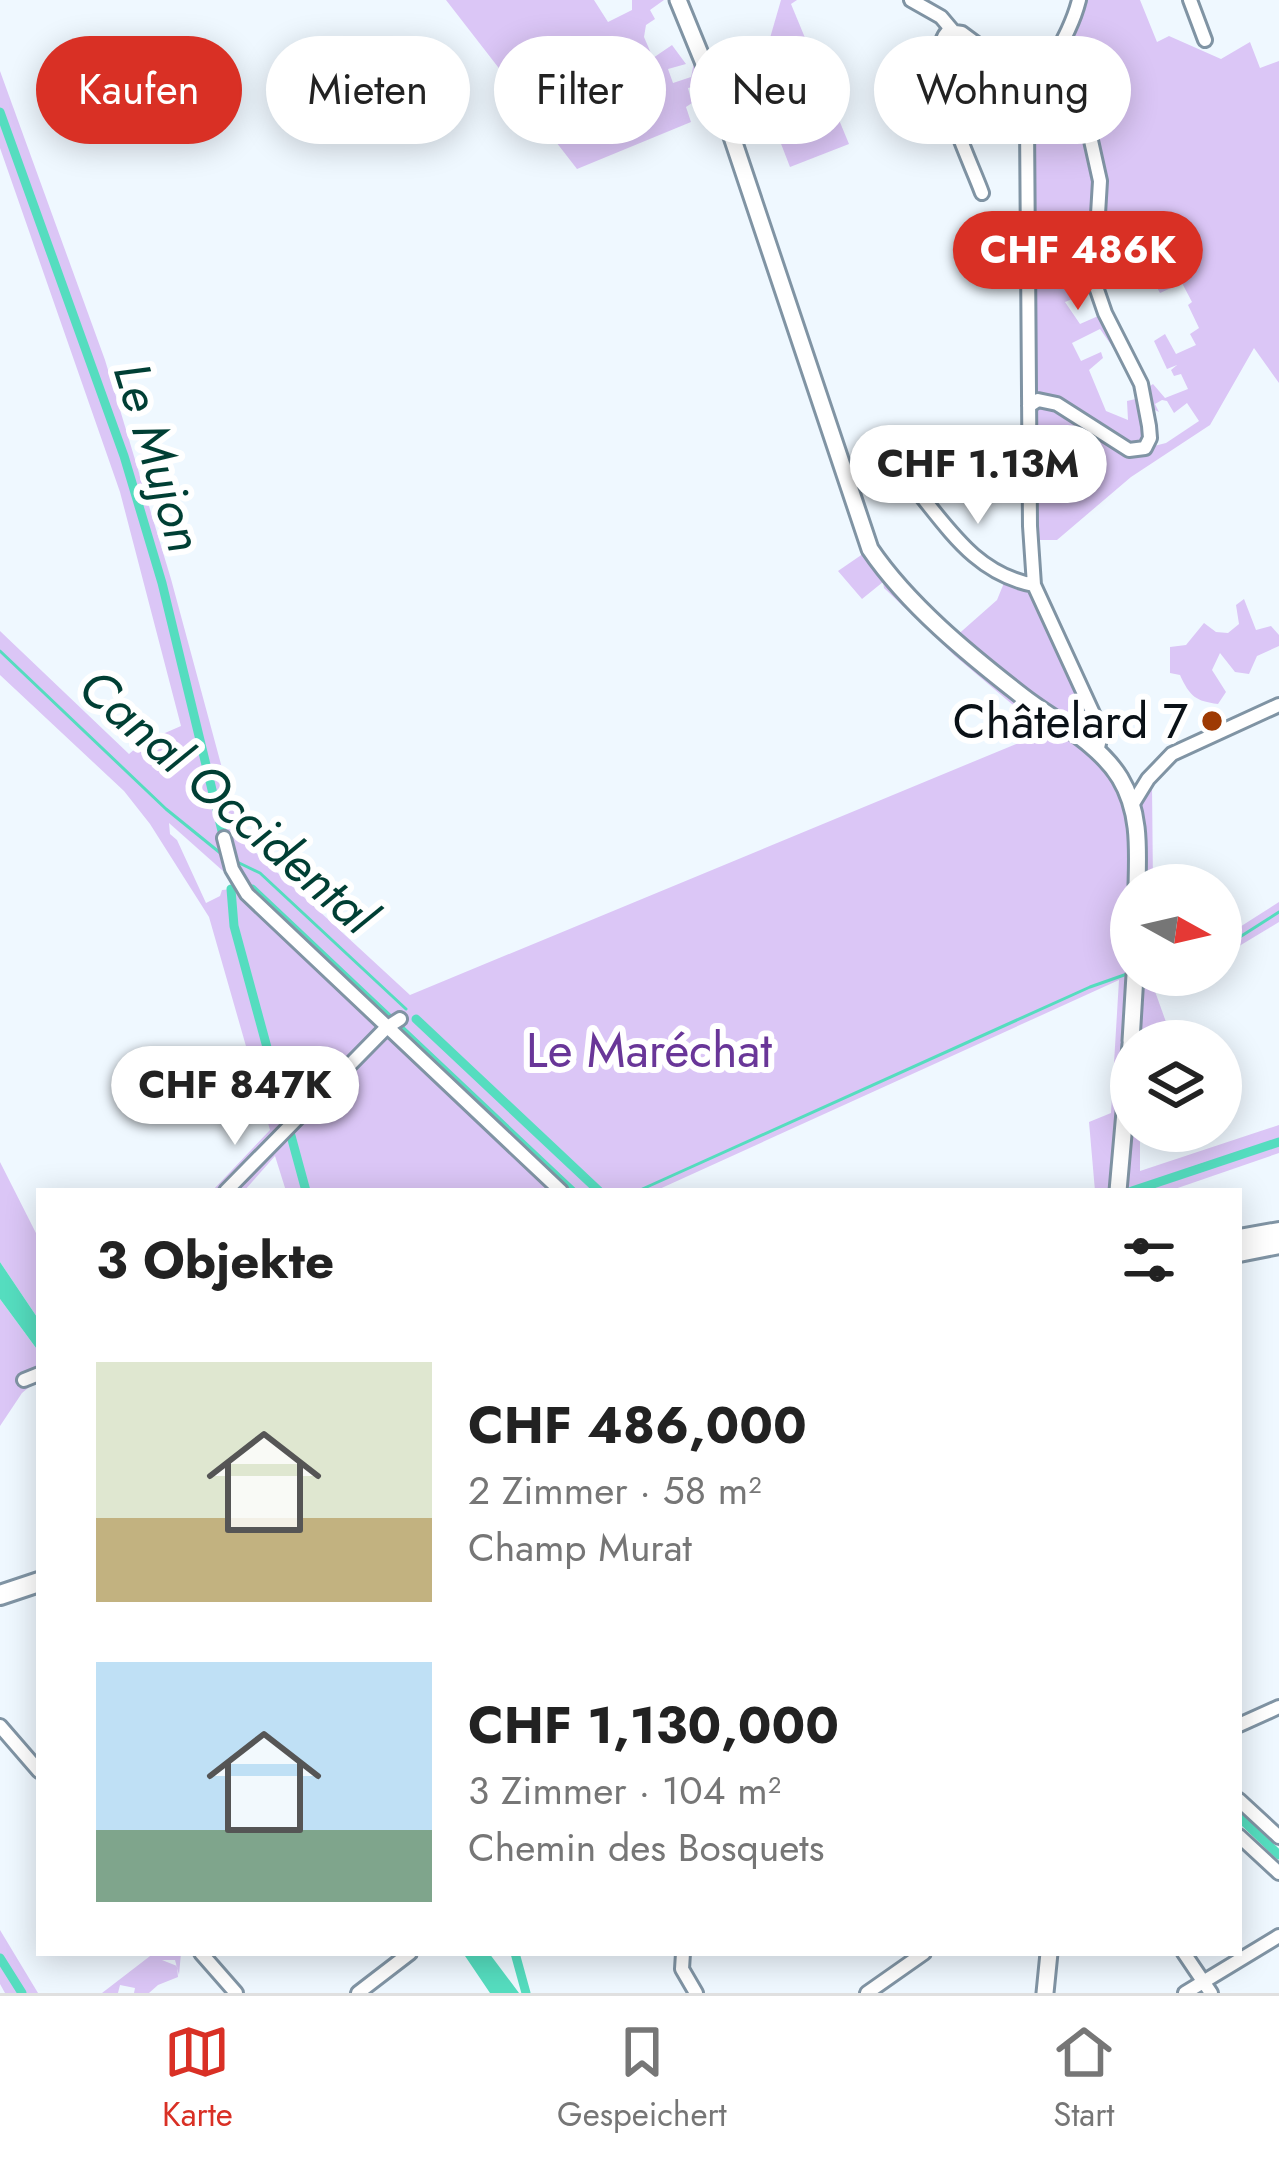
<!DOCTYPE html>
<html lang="de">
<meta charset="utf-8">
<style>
:root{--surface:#fff;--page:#f6f6f6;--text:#222;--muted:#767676;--line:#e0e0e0;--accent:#d93025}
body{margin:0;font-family:Jost,sans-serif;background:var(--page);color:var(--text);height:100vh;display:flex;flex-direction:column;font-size:45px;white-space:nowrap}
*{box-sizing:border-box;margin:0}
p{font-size:39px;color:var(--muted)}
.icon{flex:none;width:66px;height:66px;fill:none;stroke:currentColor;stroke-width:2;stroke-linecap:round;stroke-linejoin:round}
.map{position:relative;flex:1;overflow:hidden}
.details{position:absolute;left:36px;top:1188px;width:1206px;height:768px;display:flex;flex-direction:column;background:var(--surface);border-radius:0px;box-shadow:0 6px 30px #0003}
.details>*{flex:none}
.banner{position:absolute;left:36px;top:36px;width:1209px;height:108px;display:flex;gap:24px}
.needle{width:78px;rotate:98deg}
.controls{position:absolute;left:1110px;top:864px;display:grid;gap:24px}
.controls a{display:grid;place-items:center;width:132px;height:132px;border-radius:50%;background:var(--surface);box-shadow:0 6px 30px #0003;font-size:60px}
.price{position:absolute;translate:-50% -102px;padding:0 27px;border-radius:42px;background:#fff;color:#222;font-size:39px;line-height:78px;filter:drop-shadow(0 3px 6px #0008)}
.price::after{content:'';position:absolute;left:50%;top:72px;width:36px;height:27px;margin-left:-18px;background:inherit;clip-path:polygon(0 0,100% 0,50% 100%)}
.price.on{background:var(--accent);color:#fff}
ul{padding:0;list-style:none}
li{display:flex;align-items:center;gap:36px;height:300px;padding:0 60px}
li span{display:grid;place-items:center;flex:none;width:336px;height:240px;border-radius:0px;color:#555}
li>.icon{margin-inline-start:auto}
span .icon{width:144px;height:144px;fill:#fffc;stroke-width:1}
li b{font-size:51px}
h2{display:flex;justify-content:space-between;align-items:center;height:144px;padding:0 60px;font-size:51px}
.chip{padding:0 42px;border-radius:54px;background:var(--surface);box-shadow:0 6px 30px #0003;font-size:42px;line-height:108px}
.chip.on{background:var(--accent);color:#fff}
.menu{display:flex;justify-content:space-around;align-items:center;height:168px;border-top:3px solid var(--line);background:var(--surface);font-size:33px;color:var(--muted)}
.menu a{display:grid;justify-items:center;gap:6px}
.menu .on{color:var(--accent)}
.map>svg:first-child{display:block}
.green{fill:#dbc6f6;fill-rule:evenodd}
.water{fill:#55ddbf}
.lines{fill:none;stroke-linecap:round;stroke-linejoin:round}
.stream{stroke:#55ddbf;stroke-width:3}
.canal{stroke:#55ddbf;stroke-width:9}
.minor-casing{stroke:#8094a4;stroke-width:18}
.major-casing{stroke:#8094a4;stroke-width:21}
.highway-casing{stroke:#8094a4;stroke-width:24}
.minor{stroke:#fff;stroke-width:12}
.major{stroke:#fff;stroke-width:15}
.highway{stroke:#fff;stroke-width:18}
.poi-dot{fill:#9e3a03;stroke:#fff;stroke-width:4.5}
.labels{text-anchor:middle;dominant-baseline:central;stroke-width:12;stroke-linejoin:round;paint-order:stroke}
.poi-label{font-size:48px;fill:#0a1117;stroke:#fff;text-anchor:end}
.park-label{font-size:48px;fill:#693698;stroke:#fff}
.water-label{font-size:51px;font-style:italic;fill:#003f34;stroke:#fff}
</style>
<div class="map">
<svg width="1279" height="1993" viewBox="0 0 1279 1993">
<rect width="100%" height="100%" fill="#eff8ff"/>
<path class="green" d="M446 0H594L608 22 632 10V0H664L650 10 655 19 646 25 644 37 653 58 672 45 686 64 668 69 673 83 691 77 696 53 706 84 688 88 692 103 686 107 691 122 577 169Z
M781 0H797L791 4 849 144 790 167 778 136 775 72 756 51 770 38Z
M1079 0H1140L1157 42 1169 36 1221 59 1250 42 1260 68 1279 61V383L1254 348 1210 425 1131 477 1057 540H1031L1027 122 1060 64ZM1082 229 1090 248C1104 254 1114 247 1126 240L1136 245 1152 237 1162 254 1170 251 1179 270 1155 284 1160 293 1182 283 1192 302 1188 305 1199 328 1190 334 1196 345 1176 354 1165 334 1154 341 1167 369 1177 365 1171 370 1174 376 1181 374 1188 389 1165 398 1153 384 1147 388 1151 408 1159 412 1155 404 1162 400 1167 401 1174 413 1187 403 1199 421 1166 443 1146 448 1144 397 1127 401 1128 420 1106 411 1089 370 1103 358 1101 352 1081 361 1072 343 1100 329 1126 366 1105 313 1080 324 1065 302 1091 291V285L1083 288 1079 282 1063 289 1059 281 1069 276 1066 271 1057 275 1054 268 1062 261 1058 252 1069 242 1066 235Z
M0 71 105 360 171 579 239 831 253 850 410 995 1045 732 955 656 884 588 883 582 862 599 838 571 870 549 954 638 997 600 1006 578 1034 585 1097 722V752L1132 804 1143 787 1152 786 1153 885H1131V975H1172L1152 983 1166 1022 1152 1028 1156 1041H1131V1131H1140V1171L1279 1125V1153L1169 1191H1095L1089 1122 1111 1113 1119 980 655 1191H286L275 1156 244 1191H212L270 1130 209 917 150 824 124 791 0 675V631L129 754 142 743 181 726 120 492 0 148ZM169 823 223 871 232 870 242 888 222 890 220 896 206 903 177 840 170 834Z
M1244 599 1256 630 1271 626 1279 635V646L1257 656 1249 674 1235 672 1220 653 1212 670 1226 692 1218 704C1196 701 1190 697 1180 675L1170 673V647L1186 645 1204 623 1216 632 1228 633 1239 624 1236 605Z
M1279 902V922L1221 957V939Z
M0 1162 39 1239V1320L0 1262Z
M0 1299 39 1352V1388L34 1383 22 1393 0 1426Z
M0 1930 38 1993H5L0 1984Z
M154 1953H181L179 1975 175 1960H162L177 1966 178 1977 158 1985 149 1993H134L135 1988 120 1985 118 1993H102Z"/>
<path class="water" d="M0 1262 39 1320V1352L0 1299Z
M463 1953H489L519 1993H490Z"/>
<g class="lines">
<path class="stream" d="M0 651 166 809 224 856
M233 860 260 873 406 1009
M1221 949 1279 912
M1146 975H1147
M638 1191 1090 987 1127 974"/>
<path class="canal" d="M0 112 124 456 162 583 222 831
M231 889 234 926 306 1191
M252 889 572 1191
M416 1019 599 1191
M1132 1191 1279 1142
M1239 1817 1279 1855
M515 1953 526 1993
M0 1958 22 1993"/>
<g class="minor-casing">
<path id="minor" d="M911 0 941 17 952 30
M1079 0C1068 44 1036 77 1027 122L1030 526 1034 585 1097 722 1100 739 1097 752
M1190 0 1205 40
M982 193C969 157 920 61 948 31L962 33 1043 93 1071 104 1090 136 1100 181 1094 281 1105 313 1141 384 1149 426 1150 438 1145 448 1129 450 1057 404 1038 400 1029 406
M914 487C949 529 976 574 1034 585
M1132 805 1148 779 1172 754 1279 705
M224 838 232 869 247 894 561 1191
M226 1191 386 1028 400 1019
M24 1380 39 1374
M1239 1725 1279 1707
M0 1726 39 1771
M1239 1800 1279 1837
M1239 1836 1279 1873
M201 1953 236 1993
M683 1953 682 1969 696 1993
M1184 1953 1211 1993
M358 1993 410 1953
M867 1993 924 1953
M1185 1993 1279 1936"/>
</g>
<g class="major-casing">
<path id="major" d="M678 0 723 110 870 549C908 605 968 654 1022 696 1054 721 1098 742 1120 778 1140 811 1138 848 1137 885
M1131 1041 1135 975
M1118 1191 1131 1044
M1045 1993 1049 1953"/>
</g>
<g class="highway-casing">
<path id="highway" d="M1239 1239 1279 1232
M1239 1252 1279 1244
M0 1595 39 1582"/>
</g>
<use href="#minor" class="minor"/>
<use href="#major" class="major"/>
<use href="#highway" class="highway"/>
</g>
<circle class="poi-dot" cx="1212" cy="721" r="12"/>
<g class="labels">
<g class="poi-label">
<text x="1188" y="721">Châtelard 7</text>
</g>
<g class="park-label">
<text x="649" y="1050">Le Maréchat</text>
</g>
<g class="water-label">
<text transform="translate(159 457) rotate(73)">Le Mujon</text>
<text transform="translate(228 801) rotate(41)">Canal Occidental</text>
</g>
</g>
</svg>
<div class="controls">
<a><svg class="needle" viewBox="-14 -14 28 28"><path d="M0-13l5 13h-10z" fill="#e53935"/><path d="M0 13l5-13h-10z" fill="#767676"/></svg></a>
<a><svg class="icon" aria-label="layers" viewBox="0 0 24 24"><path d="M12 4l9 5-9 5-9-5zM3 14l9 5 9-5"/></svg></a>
</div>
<b class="price on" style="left:1078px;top:313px">CHF 486K</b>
<b class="price" style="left:978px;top:527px">CHF 1.13M</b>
<b class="price" style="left:235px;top:1148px">CHF 847K</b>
<div class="banner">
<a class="chip on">Kaufen</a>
<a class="chip">Mieten</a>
<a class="chip">Filter</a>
<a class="chip">Neu</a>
<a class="chip">Wohnung</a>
</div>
<section class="details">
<h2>3 Objekte<svg class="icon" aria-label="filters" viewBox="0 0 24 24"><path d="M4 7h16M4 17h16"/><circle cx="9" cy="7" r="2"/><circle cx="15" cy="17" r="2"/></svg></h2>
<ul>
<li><span style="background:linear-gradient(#dfe7d0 65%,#c2b280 0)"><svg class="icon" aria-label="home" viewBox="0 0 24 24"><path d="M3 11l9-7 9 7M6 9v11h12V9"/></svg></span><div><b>CHF 486,000</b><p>2 Zimmer · 58 m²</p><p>Champ Murat</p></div></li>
<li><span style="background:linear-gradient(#bfe0f5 70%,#7fa58c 0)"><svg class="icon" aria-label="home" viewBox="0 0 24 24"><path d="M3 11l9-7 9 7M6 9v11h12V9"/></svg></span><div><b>CHF 1,130,000</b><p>3 Zimmer · 104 m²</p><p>Chemin des Bosquets</p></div></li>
</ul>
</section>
</div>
<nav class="menu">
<a class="on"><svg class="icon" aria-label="map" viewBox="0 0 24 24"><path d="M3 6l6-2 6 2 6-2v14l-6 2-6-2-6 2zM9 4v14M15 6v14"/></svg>Karte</a>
<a><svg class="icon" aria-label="saved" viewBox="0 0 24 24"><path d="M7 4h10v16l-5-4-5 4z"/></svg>Gespeichert</a>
<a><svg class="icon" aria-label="home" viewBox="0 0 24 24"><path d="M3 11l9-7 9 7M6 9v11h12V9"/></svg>Start</a>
</nav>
